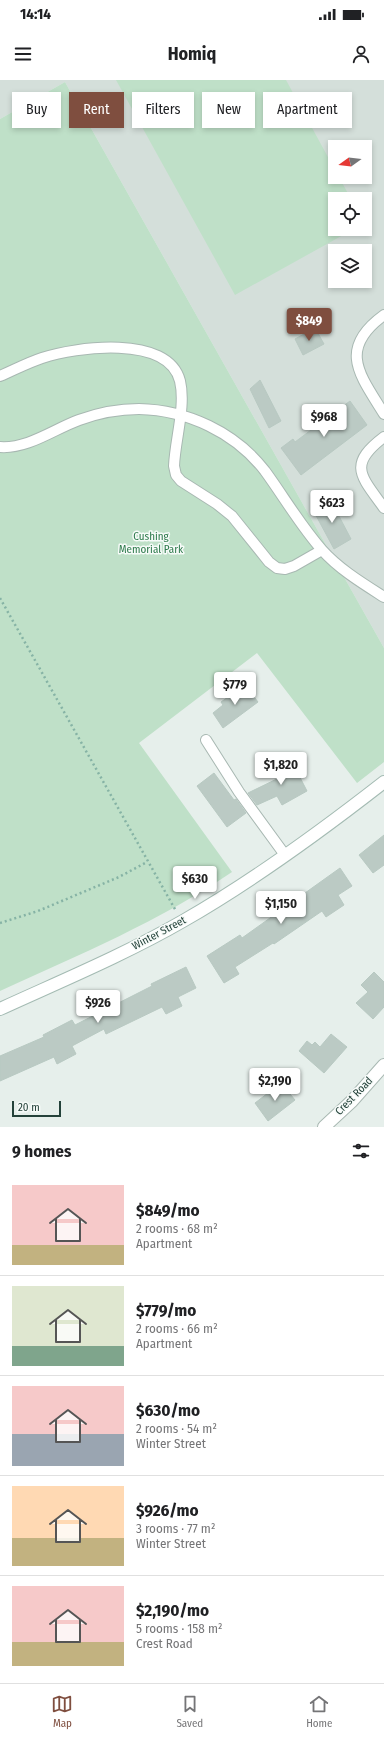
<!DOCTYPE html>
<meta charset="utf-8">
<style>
:root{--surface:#fff;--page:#f2f2f2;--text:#202124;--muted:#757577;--line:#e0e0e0;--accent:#7f4e3f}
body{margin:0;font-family:"Fira Sans Condensed",sans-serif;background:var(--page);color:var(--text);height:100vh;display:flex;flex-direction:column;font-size:15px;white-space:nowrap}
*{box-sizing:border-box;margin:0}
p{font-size:13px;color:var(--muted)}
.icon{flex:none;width:22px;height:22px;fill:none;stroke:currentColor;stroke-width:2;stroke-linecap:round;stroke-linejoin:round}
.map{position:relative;height:1047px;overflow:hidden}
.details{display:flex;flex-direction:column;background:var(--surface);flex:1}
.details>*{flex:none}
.guide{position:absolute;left:12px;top:12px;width:360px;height:36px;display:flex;gap:8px}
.needle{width:26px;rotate:255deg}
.buttons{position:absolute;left:328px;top:60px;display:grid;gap:8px}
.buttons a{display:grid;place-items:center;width:44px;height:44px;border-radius:0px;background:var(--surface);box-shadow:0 2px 6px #0003;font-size:20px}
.scale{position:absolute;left:12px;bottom:10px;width:49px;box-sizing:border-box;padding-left:4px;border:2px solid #24423a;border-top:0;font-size:11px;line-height:14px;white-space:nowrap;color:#24423a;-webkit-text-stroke:3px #f7fbf9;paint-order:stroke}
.price{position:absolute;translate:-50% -34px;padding:0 9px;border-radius:4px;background:#fff;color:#222;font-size:13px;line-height:26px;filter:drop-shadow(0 1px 2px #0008)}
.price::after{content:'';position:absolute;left:50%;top:24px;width:12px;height:9px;margin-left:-6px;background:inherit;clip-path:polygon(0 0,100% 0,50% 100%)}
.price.active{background:var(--accent);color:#fff}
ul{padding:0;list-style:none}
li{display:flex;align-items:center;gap:12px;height:100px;padding:0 12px}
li+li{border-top:1px solid var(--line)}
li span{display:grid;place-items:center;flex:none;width:112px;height:80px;border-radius:0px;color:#555}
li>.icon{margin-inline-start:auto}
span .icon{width:48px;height:48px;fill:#fffc;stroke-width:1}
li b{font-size:17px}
h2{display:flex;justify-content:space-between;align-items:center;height:48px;padding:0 12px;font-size:17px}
.chip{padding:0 14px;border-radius:0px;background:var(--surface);box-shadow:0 2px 6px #0003;font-size:14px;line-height:36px}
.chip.active{background:var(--accent);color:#fff}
.status{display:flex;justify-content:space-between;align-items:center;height:28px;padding:0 20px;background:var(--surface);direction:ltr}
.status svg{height:11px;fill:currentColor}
header{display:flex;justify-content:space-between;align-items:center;height:52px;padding:0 12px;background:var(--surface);font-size:18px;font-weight:700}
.menu{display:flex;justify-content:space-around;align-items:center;height:56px;border-top:1px solid var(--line);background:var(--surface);font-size:11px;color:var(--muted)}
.menu a{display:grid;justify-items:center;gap:2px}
.menu .active{color:var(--accent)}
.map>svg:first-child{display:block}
.built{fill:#d4dfda;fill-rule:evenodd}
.green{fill:#bfe0c8}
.building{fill:#bbcac4;stroke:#b8c9c2}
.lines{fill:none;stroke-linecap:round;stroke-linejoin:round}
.service-casing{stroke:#a8b8b2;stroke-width:12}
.minor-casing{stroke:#a8b8b2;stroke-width:14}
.secondary-casing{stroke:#a4bbb3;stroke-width:14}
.path{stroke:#86b3a5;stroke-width:2.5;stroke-dasharray:2 3;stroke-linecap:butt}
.service{stroke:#fff;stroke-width:10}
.minor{stroke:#fff;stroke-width:12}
.secondary{stroke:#fff;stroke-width:12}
.labels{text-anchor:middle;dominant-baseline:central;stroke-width:3;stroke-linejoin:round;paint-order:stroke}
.park-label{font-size:11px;fill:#2d7a4b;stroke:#f7fbf9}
.street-label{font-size:11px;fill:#24423a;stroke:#f7fbf9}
</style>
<div class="status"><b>14:14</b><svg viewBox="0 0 49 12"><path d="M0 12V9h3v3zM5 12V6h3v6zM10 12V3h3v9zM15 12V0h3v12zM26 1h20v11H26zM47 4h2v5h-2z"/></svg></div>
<header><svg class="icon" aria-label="menu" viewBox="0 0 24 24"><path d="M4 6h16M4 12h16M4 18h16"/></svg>Homiq<svg class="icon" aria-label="person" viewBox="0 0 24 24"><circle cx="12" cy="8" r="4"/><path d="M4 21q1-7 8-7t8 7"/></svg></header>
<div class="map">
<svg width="384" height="1047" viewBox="0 0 384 1047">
<rect width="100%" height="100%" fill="#e6efeb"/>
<path class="built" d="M0 0H384V568L65 2 0 39ZM335 67H365V97H335ZM335 119H365V149H335ZM335 171H365V201H335Z"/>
<path class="green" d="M116 0H286L335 90V97H339L351 119H335V149H354L235 215Z
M65 2 384 568V682L357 703 257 573 139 663 232 792C160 841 79 875 0 911V39Z"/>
<path class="building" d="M315 248 324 264 303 275 295 259Z
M260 300 281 341 269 348 250 309Z
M350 321 367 345 301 395 281 368 293 359 295 362Z
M330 419 351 459 334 469 312 428Z
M245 605 258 622 223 648 213 633 223 625 221 622Z
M290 678 307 711 282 725 277 716 257 725 248 713 285 695 279 684Z
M214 693 234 720 236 719 246 733 227 747 197 706Z
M384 755V785L373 793 359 775Z
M340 788 352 806 338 815 344 825 326 837 322 831 274 864 273 863 235 887 239 894 224 903 207 876 240 855 242 858Z
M186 887 196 908 178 917 182 926 166 934 162 927 106 954 104 949 72 966 76 974 57 984 54 977 0 1001V976L44 957 43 955 72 940 75 945 152 906 151 904Z
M374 892 384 902V927L373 939 356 923 368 912 361 905Z
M331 954 347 967 324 993 299 971 307 961 312 965 315 962 320 967Z
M281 1003 295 1020 268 1041 255 1023Z"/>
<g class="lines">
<g class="service-casing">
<path id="service" d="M384 235C337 269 360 295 384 334
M0 296C14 290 27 283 42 278 75 267 168 254 180 301 186 326 175 360 174 386L176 395 181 401 217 424 232 436 269 482 277 488 285 489 294 486 322 470
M384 357C347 385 361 396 384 428
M0 367C28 369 54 349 79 340 98 333 118 329 139 329 187 330 235 352 265 391 284 417 300 445 322 470 339 489 362 503 384 517
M206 660 239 712 285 775"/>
</g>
<g class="minor-casing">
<path id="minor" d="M324 1047 352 1021 384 985"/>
</g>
<g class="secondary-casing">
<path id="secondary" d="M0 929C61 901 124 875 183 841 253 801 320 752 384 702"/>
</g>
<path class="path" d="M0 518 176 831
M0 843 38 831 119 797 147 782"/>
<use href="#service" class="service"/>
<use href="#minor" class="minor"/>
<use href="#secondary" class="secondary"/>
</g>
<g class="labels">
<g class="park-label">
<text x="151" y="456">Cushing<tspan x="151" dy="13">Memorial Park</tspan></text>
</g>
<g class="street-label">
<text transform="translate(159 853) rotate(-28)">Winter Street</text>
<text transform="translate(354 1016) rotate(-46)">Crest Road</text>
</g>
</g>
</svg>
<div class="buttons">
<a><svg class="needle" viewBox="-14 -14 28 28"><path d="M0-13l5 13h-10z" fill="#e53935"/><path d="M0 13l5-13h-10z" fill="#757577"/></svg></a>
<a><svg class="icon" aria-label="locate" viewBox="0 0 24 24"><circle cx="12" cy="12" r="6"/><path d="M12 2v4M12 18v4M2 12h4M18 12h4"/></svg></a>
<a><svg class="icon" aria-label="layers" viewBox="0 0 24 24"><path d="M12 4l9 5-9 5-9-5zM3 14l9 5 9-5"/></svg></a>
</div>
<div class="scale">20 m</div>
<b class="price active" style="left:309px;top:262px">$849</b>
<b class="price" style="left:324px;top:358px">$968</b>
<b class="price" style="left:332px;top:444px">$623</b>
<b class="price" style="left:235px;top:626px">$779</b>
<b class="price" style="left:281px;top:706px">$1,820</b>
<b class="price" style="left:195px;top:820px">$630</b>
<b class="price" style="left:281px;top:845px">$1,150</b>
<b class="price" style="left:98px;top:944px">$926</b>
<b class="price" style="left:275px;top:1022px">$2,190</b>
<div class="guide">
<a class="chip">Buy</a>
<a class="chip active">Rent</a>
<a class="chip">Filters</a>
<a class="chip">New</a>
<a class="chip">Apartment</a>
</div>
</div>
<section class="details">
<h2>9 homes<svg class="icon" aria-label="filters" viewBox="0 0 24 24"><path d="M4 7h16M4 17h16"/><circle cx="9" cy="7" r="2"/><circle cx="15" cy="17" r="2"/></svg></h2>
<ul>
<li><span style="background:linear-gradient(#f6c9c9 75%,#c2b280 0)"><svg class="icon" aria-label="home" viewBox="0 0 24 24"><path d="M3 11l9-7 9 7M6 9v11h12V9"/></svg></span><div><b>$849/mo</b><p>2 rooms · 68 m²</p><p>Apartment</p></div></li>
<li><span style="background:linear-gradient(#dfe7d0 75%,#7fa58c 0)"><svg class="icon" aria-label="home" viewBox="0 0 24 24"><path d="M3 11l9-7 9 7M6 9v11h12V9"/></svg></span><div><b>$779/mo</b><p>2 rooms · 66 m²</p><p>Apartment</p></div></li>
<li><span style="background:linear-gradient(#f6c9c9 60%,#9aa5b1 0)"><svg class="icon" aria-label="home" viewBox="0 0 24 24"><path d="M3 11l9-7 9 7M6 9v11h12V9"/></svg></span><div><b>$630/mo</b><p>2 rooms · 54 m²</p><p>Winter Street</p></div></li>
<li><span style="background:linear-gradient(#ffd9b3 65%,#c2b280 0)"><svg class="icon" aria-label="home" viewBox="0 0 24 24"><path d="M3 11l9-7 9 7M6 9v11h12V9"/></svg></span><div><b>$926/mo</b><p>3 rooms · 77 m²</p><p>Winter Street</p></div></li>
<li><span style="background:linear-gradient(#f6c9c9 70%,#c2b280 0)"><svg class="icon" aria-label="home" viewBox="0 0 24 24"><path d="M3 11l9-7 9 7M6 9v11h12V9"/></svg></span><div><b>$2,190/mo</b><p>5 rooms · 158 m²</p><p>Crest Road</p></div></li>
</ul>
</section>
<nav class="menu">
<a class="active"><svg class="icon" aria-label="map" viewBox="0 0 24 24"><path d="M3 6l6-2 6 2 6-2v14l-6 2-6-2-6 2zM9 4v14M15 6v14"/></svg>Map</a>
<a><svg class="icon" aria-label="saved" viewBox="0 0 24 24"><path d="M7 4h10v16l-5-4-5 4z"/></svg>Saved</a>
<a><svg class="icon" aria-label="home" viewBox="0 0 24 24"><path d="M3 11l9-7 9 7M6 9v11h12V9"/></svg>Home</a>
</nav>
